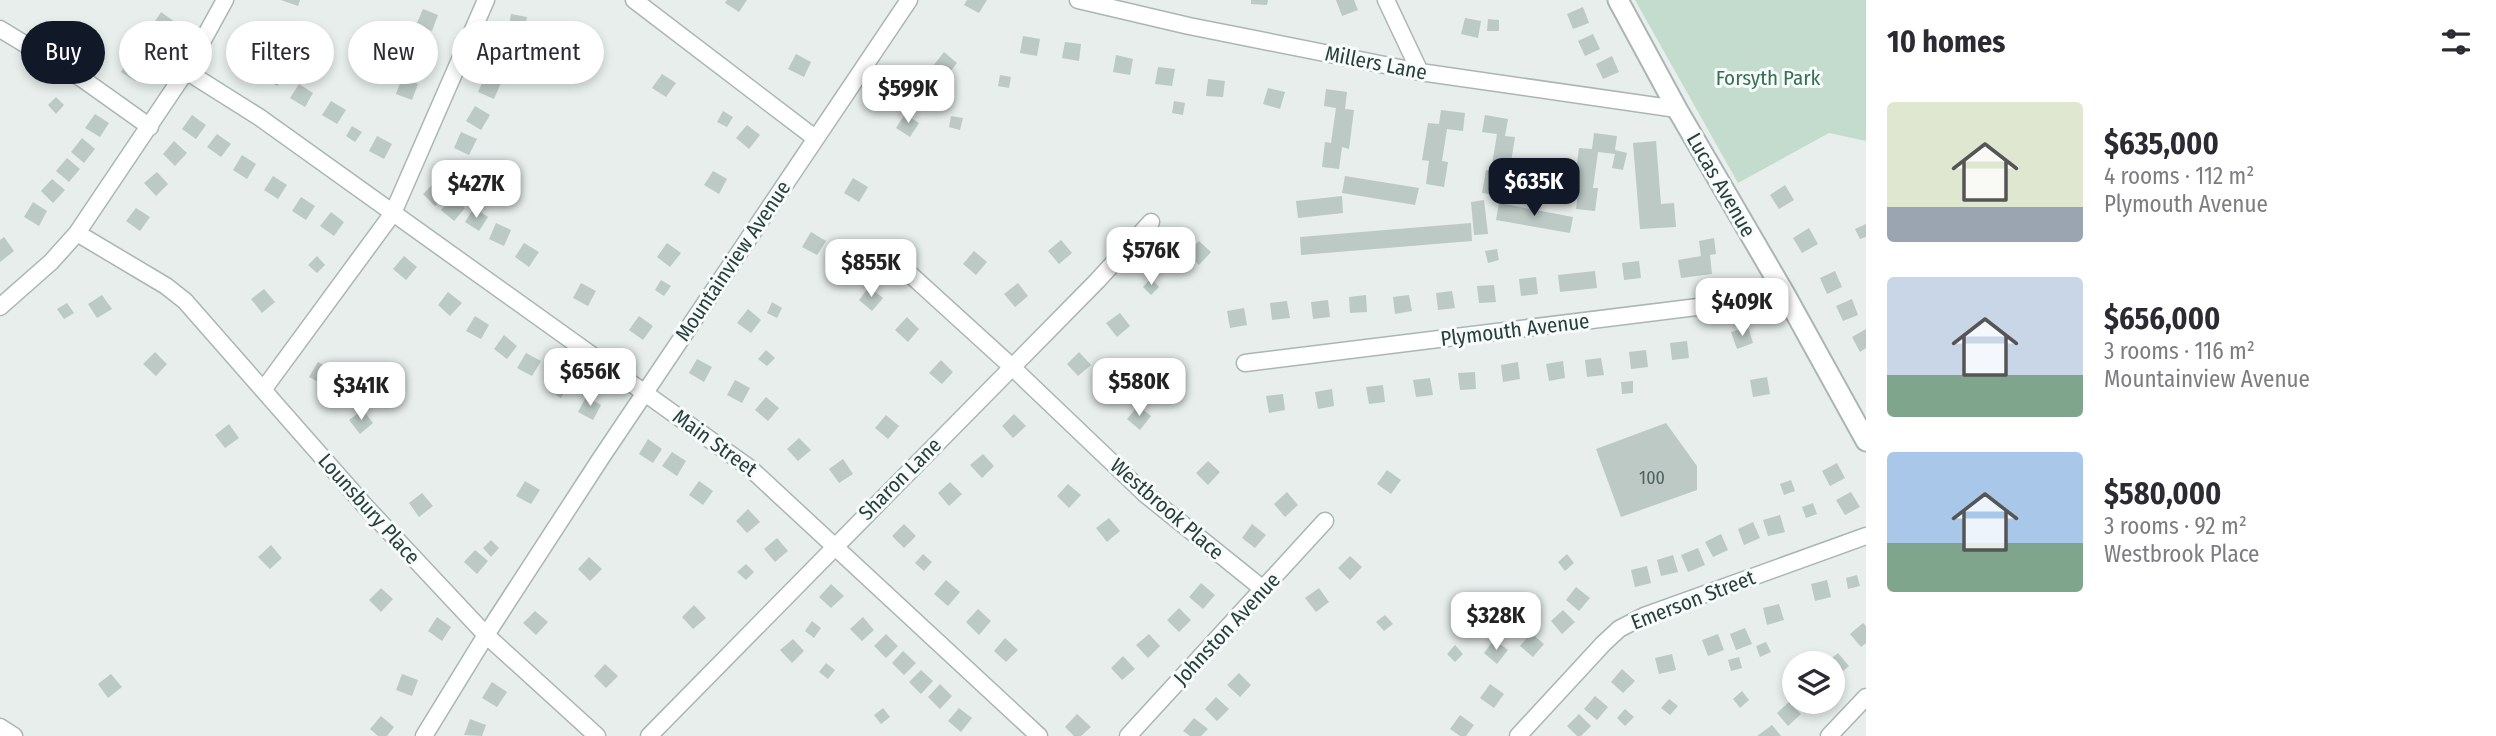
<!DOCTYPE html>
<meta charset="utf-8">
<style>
:root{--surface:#fff;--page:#f2f2f3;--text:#2b2b33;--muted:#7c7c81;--accent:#111827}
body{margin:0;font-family:"Fira Sans Condensed",sans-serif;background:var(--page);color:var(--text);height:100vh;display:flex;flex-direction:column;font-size:26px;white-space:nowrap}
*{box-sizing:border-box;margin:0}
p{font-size:23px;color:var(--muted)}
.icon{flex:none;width:38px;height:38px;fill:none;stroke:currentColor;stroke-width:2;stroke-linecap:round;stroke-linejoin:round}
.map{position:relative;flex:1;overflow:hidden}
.panel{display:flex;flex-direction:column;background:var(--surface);width:630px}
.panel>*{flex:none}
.banner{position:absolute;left:21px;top:21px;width:665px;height:63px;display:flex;gap:14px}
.buttons{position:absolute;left:1782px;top:651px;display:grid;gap:14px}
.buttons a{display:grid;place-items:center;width:63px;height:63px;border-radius:50%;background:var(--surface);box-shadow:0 4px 10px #0003;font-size:35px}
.price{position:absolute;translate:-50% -60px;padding:0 16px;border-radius:14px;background:#fff;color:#222;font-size:23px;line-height:46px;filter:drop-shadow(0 2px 4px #0008)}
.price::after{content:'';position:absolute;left:50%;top:42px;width:21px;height:16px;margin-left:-10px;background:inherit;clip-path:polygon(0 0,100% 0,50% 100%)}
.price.current{background:var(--accent);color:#fff}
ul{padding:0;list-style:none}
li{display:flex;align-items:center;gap:21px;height:175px;padding:0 21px}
li span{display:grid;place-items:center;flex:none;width:196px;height:140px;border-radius:7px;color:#555}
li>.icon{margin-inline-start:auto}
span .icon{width:84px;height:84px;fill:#fffc;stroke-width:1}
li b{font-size:30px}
h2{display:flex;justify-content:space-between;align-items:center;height:84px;padding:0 21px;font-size:30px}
.chip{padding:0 24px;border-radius:32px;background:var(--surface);box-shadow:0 4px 10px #0003;font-size:24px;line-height:63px}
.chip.current{background:var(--accent);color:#fff}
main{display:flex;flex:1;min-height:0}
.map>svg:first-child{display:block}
.green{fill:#c3dcce}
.building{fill:#bcc9c5}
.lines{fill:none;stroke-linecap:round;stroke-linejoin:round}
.minor-casing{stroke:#aab6b4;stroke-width:19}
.tertiary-casing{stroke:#aab6b4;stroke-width:23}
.minor{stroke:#fff;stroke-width:16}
.tertiary{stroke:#fff;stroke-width:19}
.labels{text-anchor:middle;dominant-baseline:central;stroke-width:6;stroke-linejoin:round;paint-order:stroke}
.number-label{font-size:18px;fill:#4c625e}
.street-label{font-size:21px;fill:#273f3c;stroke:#f7fbf9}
.park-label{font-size:21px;fill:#367156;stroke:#f7fbf9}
</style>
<main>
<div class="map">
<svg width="1866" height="736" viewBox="0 0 1866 736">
<rect width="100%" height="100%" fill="#e7eeec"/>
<path class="green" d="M1635 0H1866V141L1829 133 1738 183Z"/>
<path class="building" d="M281 0H300L298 6Z
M727 0H747L739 12 725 3Z
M967 0H987L979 13 964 5Z
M1251 0H1268L1267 5 1251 4Z
M1336 0H1354L1358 10 1342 16Z
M1583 7 1589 23 1573 29 1567 14Z
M423 9 438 15 432 31 416 25Z
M161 12 175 22 166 36 152 26Z
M511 14 527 17 524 34 508 31Z
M1465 18 1481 21 1478 38 1461 34Z
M1488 19 1499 20V31H1487Z
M269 26 279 31 274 42 263 36Z
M1593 34 1600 49 1585 56 1578 41Z
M150 35 164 45 154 58 140 49Z
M1023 36 1040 39 1037 56 1020 53Z
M1065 42 1081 44 1079 61 1062 58Z
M244 43 256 56 243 68 231 55Z
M408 45 424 49 420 65 404 61Z
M500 47 517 53 511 69 495 63Z
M944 52 957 63 947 76 933 66Z
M796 54 811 62 804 77 788 69Z
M1116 55 1133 59 1130 75 1113 72Z
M1612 56 1619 72 1603 79 1596 64Z
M130 57 144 66 135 81 121 72Z
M273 62 287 72 277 86 263 76Z
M1158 67 1175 69 1172 86 1155 84Z
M662 74 676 83 666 97 652 88Z
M1000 75 1011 77 1009 88 998 86Z
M485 76 501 83 494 99 478 92Z
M402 78 418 84 412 100 396 94Z
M1208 79 1225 81 1223 97 1206 96Z
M299 84 313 93 305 107 290 98Z
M1268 88 1285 92 1280 109 1263 104Z
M1326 89 1347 92 1345 109 1354 110 1349 149 1342 147 1339 169 1322 167 1325 142 1331 143 1336 108 1324 106Z
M56 97 64 105 56 114 48 105Z
M331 101 346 110 337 124 322 115Z
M1174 101 1185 103 1183 115 1172 113Z
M475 106 490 115 481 130 466 121Z
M1441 110 1465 113 1463 131 1447 129 1442 161 1448 162 1444 187 1426 184 1429 161 1422 160 1428 123 1439 124Z
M723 111 733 117 727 127 717 122Z
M95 114 109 123 100 137 85 128Z
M905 114 919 123 910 137 896 128Z
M192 115 206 125 196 139 182 129Z
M1485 115 1508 119 1505 136 1515 137 1509 175H1505L1502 196 1482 193 1486 170 1491 171 1497 134 1482 132Z
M951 116 963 118 960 130 949 127Z
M747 125 760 135 749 149 736 138Z
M352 126 362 132 355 142 346 136Z
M461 132 477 139 469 155 454 148Z
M1594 133 1617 136 1615 150 1627 153 1623 170 1612 168 1615 154 1598 152 1593 188H1598L1595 211 1576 209 1579 186H1574L1579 148 1592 149Z
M217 134 231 144 221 157 207 147Z
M377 136 392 144 384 159 369 151Z
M82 138 95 149 84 163 71 152Z
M174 141 187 153 175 166 163 154Z
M1656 141 1661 204 1674 203 1676 227 1640 229 1633 143Z
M242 155 256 164 247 179 233 170Z
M67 158 80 169 69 182 56 171Z
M713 171 727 179 719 194 704 185Z
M157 172 168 184 156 196 144 183Z
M493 174 503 180 497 190 487 184Z
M273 176 287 185 278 199 264 190Z
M1345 176 1419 188 1415 205 1342 193Z
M853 178 868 187 859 202 844 193Z
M52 179 65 190 53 203 41 191Z
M435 182 447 194 435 206 423 194Z
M1785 185 1794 200 1779 209 1770 195Z
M1342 196 1343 213 1298 218 1296 201Z
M301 197 315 206 306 220 292 211Z
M453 197 465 208 454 221 441 210Z
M1484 200 1488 234 1474 235 1471 202Z
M33 202 47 211 39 226 24 217Z
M1499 203 1573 217 1570 233 1496 220Z
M136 208 150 217 140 231 126 221Z
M474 208 488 217 479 231 465 222Z
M331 212 344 222 334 236 320 226Z
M496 223 511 230 504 246 489 239Z
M1471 223 1472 241 1301 255 1300 237Z
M1866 224V237L1860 239 1855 229Z
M1809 228 1818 244 1802 253 1793 238Z
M811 232 826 241 817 255 802 247Z
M4 237 14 251 0 262V240Z
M1714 238 1716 254 1710 255 1712 274 1681 278 1678 260 1701 256 1699 241Z
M1061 240 1072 253 1059 264 1048 251Z
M1199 241 1211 252 1199 265 1187 253Z
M524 243 539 252 529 267 515 257Z
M667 243 681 253 670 267 657 257Z
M1497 249 1499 260 1488 263 1485 251Z
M974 251 987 262 976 275 963 264Z
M317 256 325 265 317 273 308 265Z
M404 256 417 267 406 280 393 269Z
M1639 261 1641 278 1624 280 1622 263Z
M1595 271 1597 288 1560 292 1558 275Z
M1835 271 1842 287 1827 294 1820 278Z
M1536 277 1538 294 1521 296 1519 279Z
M1151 278 1159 287 1151 295 1143 287Z
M661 280 671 286 664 296 655 290Z
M581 283 596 291 588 306 573 298Z
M1018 283 1028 296 1015 307 1004 294Z
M1494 285 1496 302 1479 303 1477 286Z
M869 287 883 298 872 311 859 300Z
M264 289 275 302 262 313 251 299Z
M1452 291 1455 308 1438 310 1436 293Z
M448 292 462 303 450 316 438 305Z
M102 295 112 309 97 318 88 304Z
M1366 295 1367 312 1350 313 1349 297Z
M1409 295 1412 311 1395 314 1393 297Z
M1852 299 1858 315 1843 321 1836 306Z
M1328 300 1330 317 1313 319 1311 302Z
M1287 301 1290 318 1272 320 1270 303Z
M772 302 782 308 777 318 767 313Z
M67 303 74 313 64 319 57 309Z
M1244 308 1247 325 1230 328 1227 311Z
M748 309 761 320 751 333 737 323Z
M1120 313 1130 326 1117 337 1106 323Z
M475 316 489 325 481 339 466 331Z
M639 316 653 326 643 340 629 330Z
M907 317 919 329 908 342 895 330Z
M1748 327 1753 343 1737 349 1731 332Z
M1866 329V348L1860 352 1852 337Z
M504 335 517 346 507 359 494 349Z
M1687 341 1689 358 1672 360 1670 343Z
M766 350 775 358 767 366 758 359Z
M1646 350 1648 367 1631 369 1629 352Z
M155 352 167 364 156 376 143 364Z
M1079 352 1091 365 1078 376 1067 364Z
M526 353 541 361 532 376 517 368Z
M1601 358 1604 375 1587 377 1585 360Z
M697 359 712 367 704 382 689 373Z
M941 360 953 372 942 384 929 373Z
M1563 361 1565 378 1549 381 1546 364Z
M318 362 332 370 324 385 309 377Z
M1518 362 1520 379 1503 382 1501 365Z
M1475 372 1476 389 1460 390 1458 373Z
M555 375 570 383 561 398 547 389Z
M1767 377 1770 394 1753 397 1750 380Z
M1430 378 1433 395 1416 397 1413 380Z
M735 380 750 388 742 403 727 395Z
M1633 381V393L1622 394 1621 382Z
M1383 385 1385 402 1369 404 1366 387Z
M1332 389 1334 406 1318 409 1315 392Z
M1283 394 1285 410 1269 413 1266 396Z
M586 397 601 405 593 420 578 412Z
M766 397 779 408 768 421 755 410Z
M1138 406 1151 416 1140 430 1127 419Z
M363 410 373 423 360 434 349 420Z
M1014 414 1026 426 1013 438 1002 426Z
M886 415 899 426 888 439 875 428Z
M1666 423 1697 466V490L1621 517 1596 449Z
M229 424 239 438 225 448 215 435Z
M799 438 811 450 798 461 787 449Z
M648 439 662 449 653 463 639 454Z
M672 452 686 461 677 476 662 466Z
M983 454 994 466 982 478 970 465Z
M843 459 853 474 839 483 829 469Z
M1208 461 1220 472 1208 485 1196 473Z
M1837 463 1845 478 1830 486 1822 471Z
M1387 470 1401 480 1391 494 1377 484Z
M1791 480 1795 491 1784 495 1780 484Z
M525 481 540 490 531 504 516 496Z
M699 481 713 491 703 505 689 495Z
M950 482 962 494 949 506 938 493Z
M1068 484 1081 495 1069 508 1057 496Z
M1287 492 1298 505 1285 517 1274 504Z
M1851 492 1860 507 1845 515 1836 500Z
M422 493 433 506 419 517 409 503Z
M1813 503 1817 514 1806 518 1802 507Z
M748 509 760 522 747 533 736 521Z
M1780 515 1785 532 1768 536 1763 520Z
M1109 518 1120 531 1107 542 1096 528Z
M1753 522 1760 538 1744 545 1738 529Z
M904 524 916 536 904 548 892 536Z
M1252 524 1266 535 1255 548 1242 538Z
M1721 534 1728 550 1713 557 1705 542Z
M777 538 788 551 775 562 764 549Z
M491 540 499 548 491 557 483 548Z
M271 545 282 558 270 569 258 557Z
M1698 548 1705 565 1688 572 1681 555Z
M475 550 488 561 477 574 464 562Z
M923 554 932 562 924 571 915 563Z
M1567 554 1574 563 1565 571 1558 562Z
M1673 555 1678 572 1661 576 1657 560Z
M1350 556 1362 567 1350 580 1338 568Z
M589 557 602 569 590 581 578 569Z
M746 564 754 572 746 580 737 572Z
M1647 566 1651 583 1635 587 1631 570Z
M1857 575 1860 586 1848 589 1846 578Z
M946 580 960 592 948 606 934 594Z
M1827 580 1831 597 1815 601 1811 584Z
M1201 583 1215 595 1203 609 1189 597Z
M831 584 844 596 831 608 819 597Z
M1576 587 1590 598 1579 611 1566 600Z
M381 588 393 599 381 612 369 600Z
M1319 588 1329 602 1316 612 1305 598Z
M1501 597 1510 605 1502 614 1493 606Z
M1779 604 1784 620 1767 625 1763 608Z
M694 605 706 618 693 629 682 617Z
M1179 608 1191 620 1179 632 1167 620Z
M978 609 991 621 979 635 966 622Z
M1563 610 1575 622 1562 634 1551 621Z
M535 611 548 622 536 635 523 623Z
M1385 615 1393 624 1384 631 1376 622Z
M437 617 451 627 442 641 428 631Z
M863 617 874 630 862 641 850 629Z
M812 621 821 628 814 638 805 631Z
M1863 623 1866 626V643L1861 647 1850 634Z
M1745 628 1752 644 1736 650 1730 634Z
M1531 633 1544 644 1533 657 1520 646Z
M886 634 898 646 886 658 874 646Z
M1149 634 1160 646 1148 658 1136 645Z
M1718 634 1724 650 1708 656 1702 640Z
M1005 638 1018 650 1006 662 994 651Z
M793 639 804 651 792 663 780 650Z
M1494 640 1508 650 1497 664 1484 653Z
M1766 642 1771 652 1760 657 1756 646Z
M1455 645 1463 654 1455 662 1447 654Z
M903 651 916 663 904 675 892 663Z
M1838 653 1849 666 1836 677 1832 672V663H1826Z
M1672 654 1676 670 1659 674 1655 658Z
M1123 656 1135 669 1122 680 1111 668Z
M1739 657 1742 668 1731 671 1728 660Z
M826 663 835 670 828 679 819 672Z
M605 664 618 676 606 688 594 676Z
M1622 669 1635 681 1623 693 1611 682Z
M921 670 933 681 921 694 909 682Z
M1239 673 1251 685 1240 697 1227 685Z
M111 674 122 687 108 698 98 684Z
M402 674 418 680 412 696 396 690Z
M492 682 507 692 497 707 482 698Z
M940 684 952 696 940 709 928 697Z
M1490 684 1504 694 1494 708 1480 698Z
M1742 691 1749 700 1740 708 1733 699Z
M1595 696 1608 707 1597 720 1584 709Z
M1216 697 1229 709 1217 721 1205 709Z
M1669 699 1678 706 1670 715 1661 708Z
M1789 702 1801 714 1788 726 1777 713Z
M883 708 890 717 881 724 874 715Z
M959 708 972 718 961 732 948 721Z
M1625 709 1634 717 1625 726 1617 718Z
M1077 714 1091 727 1081 736H1074L1065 727Z
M1579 714 1591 726 1581 736H1577L1567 726Z
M1460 715 1474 725 1466 736H1460L1450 729Z
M381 716 394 727 387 736H378L370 729Z
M1194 718 1208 729 1201 736H1190L1183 731Z
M470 719 486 725 482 736 464 735Z
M1772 725 1781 736H1757Z"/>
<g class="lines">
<g class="minor-casing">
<path id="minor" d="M634 0 815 138
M1078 0 1189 26 1420 72 1677 109
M1386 0 1420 72
M0 29 84 80 150 127
M186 71 259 117 751 469 1039 736
M77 233 166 286 185 301 366 507 486 635 597 736
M889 255 1012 367 1145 494 1263 589
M0 307 51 262 77 233 186 71 225 0
M1245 363 1786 296
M263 390 393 213 486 0
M0 727 14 736
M424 736 486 635 601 458 909 0
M649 736 1097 281 1151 222
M1128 736 1325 521
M1518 736 1603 644 1619 629 1644 616 1866 536
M1829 736 1866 697"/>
</g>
<g class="tertiary-casing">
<path id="tertiary" d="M1618 0 1677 109 1786 296 1866 441"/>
</g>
<use href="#minor" class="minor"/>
<use href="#tertiary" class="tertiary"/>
</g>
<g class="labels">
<g class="number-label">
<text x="1652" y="478">100</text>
</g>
<g class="street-label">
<text transform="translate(1376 63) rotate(11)">Millers Lane</text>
<text transform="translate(1721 185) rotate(60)">Lucas Avenue</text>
<text transform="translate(733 261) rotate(-56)">Mountainview Avenue</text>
<text transform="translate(1515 330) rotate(-7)">Plymouth Avenue</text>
<text transform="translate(715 443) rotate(36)">Main Street</text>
<text transform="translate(900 479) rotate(-45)">Sharon Lane</text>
<text transform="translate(369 509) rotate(48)">Lounsbury Place</text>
<text transform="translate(1167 509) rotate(41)">Westbrook Place</text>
<text transform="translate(1693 600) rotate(-21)">Emerson Street</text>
<text transform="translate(1227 629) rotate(-47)">Johnston Avenue</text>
</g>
<g class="park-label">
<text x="1768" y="78">Forsyth Park</text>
</g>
</g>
</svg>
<div class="buttons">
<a><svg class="icon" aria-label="layers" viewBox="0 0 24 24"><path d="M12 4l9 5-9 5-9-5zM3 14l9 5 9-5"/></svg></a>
</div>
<b class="price" style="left:908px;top:125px">$599K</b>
<b class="price current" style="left:1534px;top:218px">$635K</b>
<b class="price" style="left:476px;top:220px">$427K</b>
<b class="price" style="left:1151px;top:287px">$576K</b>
<b class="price" style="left:871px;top:299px">$855K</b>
<b class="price" style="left:1742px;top:338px">$409K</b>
<b class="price" style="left:590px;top:408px">$656K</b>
<b class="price" style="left:1139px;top:418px">$580K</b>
<b class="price" style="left:361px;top:422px">$341K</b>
<b class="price" style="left:1496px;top:652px">$328K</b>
<div class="banner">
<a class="chip current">Buy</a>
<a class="chip">Rent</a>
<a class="chip">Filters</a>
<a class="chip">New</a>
<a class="chip">Apartment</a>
</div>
</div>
<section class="panel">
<h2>10 homes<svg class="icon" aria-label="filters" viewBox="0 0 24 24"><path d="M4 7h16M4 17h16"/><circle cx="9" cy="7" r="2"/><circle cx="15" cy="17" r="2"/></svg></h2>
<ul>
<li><span style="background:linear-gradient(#dfe7d0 75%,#9aa5b1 0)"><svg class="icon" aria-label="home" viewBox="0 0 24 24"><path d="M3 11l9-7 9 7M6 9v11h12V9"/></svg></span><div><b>$635,000</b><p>4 rooms · 112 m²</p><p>Plymouth Avenue</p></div></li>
<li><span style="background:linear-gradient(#c9d6e8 70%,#7fa58c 0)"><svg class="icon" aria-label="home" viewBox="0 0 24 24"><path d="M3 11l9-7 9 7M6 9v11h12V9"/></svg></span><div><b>$656,000</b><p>3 rooms · 116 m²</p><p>Mountainview Avenue</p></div></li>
<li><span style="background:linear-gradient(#a9c7e8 65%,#7fa58c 0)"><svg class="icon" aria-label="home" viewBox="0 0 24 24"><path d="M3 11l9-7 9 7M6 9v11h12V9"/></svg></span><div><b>$580,000</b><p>3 rooms · 92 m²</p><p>Westbrook Place</p></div></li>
</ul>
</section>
</main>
